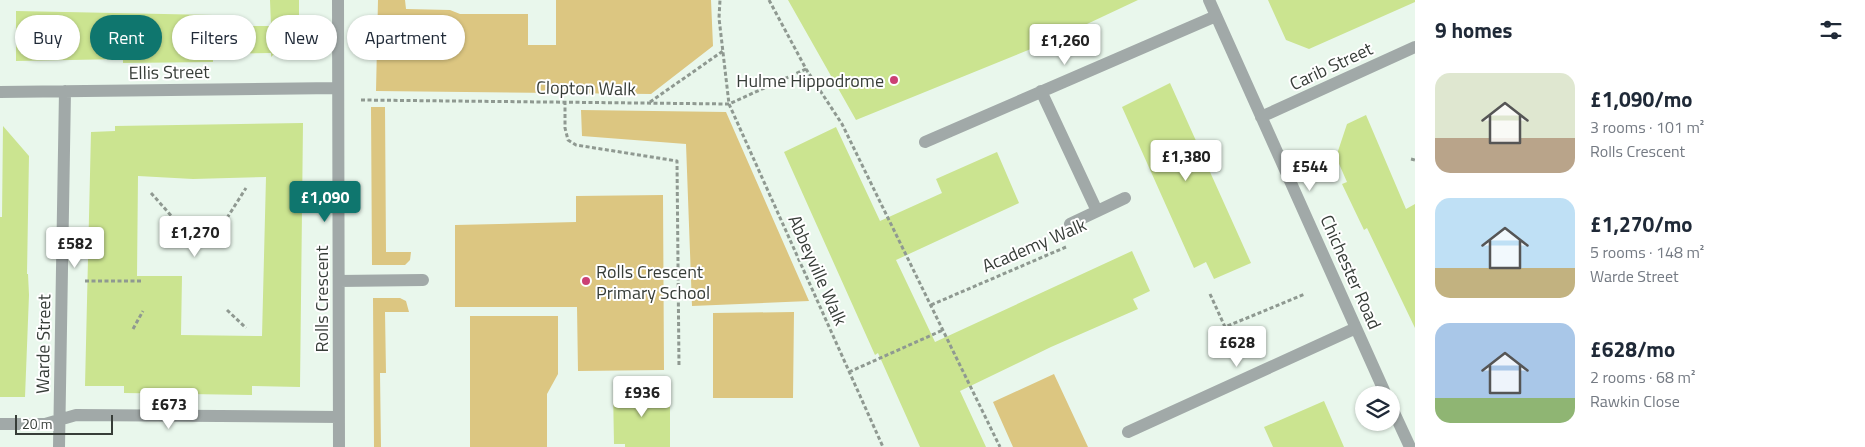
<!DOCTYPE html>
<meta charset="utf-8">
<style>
:root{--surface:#fff;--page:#f6f6f7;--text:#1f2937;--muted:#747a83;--accent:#0f766e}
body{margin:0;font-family:"Titillium Web",sans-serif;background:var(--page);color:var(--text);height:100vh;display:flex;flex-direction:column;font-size:19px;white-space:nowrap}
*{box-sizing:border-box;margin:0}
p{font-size:16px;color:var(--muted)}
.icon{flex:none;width:28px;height:28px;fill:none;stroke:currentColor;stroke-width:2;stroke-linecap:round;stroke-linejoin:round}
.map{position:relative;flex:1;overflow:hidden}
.drawer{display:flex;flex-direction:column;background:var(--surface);width:450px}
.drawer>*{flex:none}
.guide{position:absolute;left:15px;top:15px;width:475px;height:45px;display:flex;gap:10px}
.buttons{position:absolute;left:1355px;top:386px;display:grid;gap:10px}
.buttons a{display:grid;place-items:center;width:45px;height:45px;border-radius:50%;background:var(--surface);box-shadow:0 1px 4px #0004;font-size:25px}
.scale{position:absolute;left:15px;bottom:12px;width:98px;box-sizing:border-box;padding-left:5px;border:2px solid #373d38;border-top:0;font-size:14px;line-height:18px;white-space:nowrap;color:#373d38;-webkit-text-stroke:4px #fff;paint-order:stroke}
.price{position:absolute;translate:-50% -42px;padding:0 11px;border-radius:5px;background:#fff;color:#222;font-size:16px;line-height:32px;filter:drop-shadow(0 1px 2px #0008)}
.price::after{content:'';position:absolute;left:50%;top:30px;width:15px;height:11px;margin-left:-8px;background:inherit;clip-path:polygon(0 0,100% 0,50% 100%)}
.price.active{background:var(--accent);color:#fff}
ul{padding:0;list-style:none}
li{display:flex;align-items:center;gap:15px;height:125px;padding:0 20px}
li span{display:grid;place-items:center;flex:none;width:140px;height:100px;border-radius:15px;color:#555}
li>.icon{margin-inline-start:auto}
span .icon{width:60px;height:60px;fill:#fffc;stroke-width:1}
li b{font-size:21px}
h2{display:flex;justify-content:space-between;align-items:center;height:60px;padding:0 20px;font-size:21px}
.tag{padding:0 18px;border-radius:22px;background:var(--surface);box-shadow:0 1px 4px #0004;font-size:18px;line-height:45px}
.tag.active{background:var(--accent);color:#fff}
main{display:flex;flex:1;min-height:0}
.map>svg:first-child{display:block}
.green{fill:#dcc681}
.building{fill:#cbe490;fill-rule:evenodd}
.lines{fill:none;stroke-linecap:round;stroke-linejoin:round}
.path{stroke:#8f9991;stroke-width:3;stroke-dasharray:4 2.5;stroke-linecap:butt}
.minor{stroke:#a1a9a8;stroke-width:12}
.poi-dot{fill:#cb4074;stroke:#fff;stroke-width:2}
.labels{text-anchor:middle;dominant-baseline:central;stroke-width:4;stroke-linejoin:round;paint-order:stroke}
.street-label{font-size:18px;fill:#373d38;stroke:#fff}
.poi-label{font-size:18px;fill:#373d38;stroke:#fff;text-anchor:end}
</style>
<main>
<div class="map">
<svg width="1415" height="447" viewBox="0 0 1415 447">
<rect width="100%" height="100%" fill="#e9f7ec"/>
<path class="green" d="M378 0H405L406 9 450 10 460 14H528V45H556V0H711L713 46 651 94 376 91Z
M371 107H385L386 252H411L410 260 405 265H372Z
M581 110 726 112 809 301 692 306 686 144 582 136Z
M663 195 664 370 578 371 577 307H455V225L576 222V196Z
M373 298H400L406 301 409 312H385L386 373H380L381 447H374Z
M794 312 793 398H713V313Z
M470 316H558V374L547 394V447H470Z
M1054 374 1088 447H1013L993 402Z"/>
<path class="building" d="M270 0H299V27H303L271 57V53L213 54V62L123 63V59L16 61V11L213 15V26H271Z
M788 0H1138L1053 40 856 120Z
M1268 0H1415V2L1309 49 1286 40Z
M1170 83 1251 263 1214 279 1206 262 1194 268 1122 107Z
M1366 115 1406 209 1415 204V328L1367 228 1364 230 1342 184 1347 182 1336 157 1347 124Z
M303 123 300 387 252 386V395L124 393V386H85L91 132 115 131V126ZM138 176 193 179 266 177 262 336 181 335 182 276H137Z
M3 126 29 156 27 274H28L29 295 25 397H0V217H2Z
M836 127 880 221 942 193 936 179 997 152 1019 203 896 260 935 342 1132 251 1150 291 1133 299 1138 309 1051 347 960 391 986 447H920L878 353 875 355 784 152Z
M613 390H670V447H625V444H614Z
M1324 401 1344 447H1273L1264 427Z"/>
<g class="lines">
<path class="path" d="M769 0 806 69 842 124 1000 447
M806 69 729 104 883 447
M361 100 729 104 719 18 720 0
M565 101V128L568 140 576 145 677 161 679 367
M650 102 723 51
M1411 159 1415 160
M151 193 175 220
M227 218 246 188
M85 281H143
M1210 294 1225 327 1305 294
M931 305 1066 247
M227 310 246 328
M133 329 143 311
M849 372 943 330"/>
<path class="minor" d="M338 0 339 447
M1209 0 1386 395
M1041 91 1097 211
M0 92 338 88
M1261 117 1415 47
M925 142 1216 16
M1070 224 1125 198
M339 281 423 280
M1391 406 1410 447
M0 424H45L76 415 339 417
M1128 432 1356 328
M59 447 65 91"/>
</g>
<g class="poi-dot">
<circle cx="894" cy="80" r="5"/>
<circle cx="586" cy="281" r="5"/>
</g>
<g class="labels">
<g class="street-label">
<text transform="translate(1331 66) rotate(-25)">Carib Street</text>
<text transform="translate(169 72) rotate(-1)">Ellis Street</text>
<text transform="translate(586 88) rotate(1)">Clopton Walk</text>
<text transform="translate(1034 245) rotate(-23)">Academy Walk</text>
<text transform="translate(818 270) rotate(66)">Abbeyville Walk</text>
<text transform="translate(1351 272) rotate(66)">Chichester Road</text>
<text transform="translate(321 299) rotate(-90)">Rolls Crescent</text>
<text transform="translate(43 344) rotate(-89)">Warde Street</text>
</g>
<g class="poi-label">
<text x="884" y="80">Hulme Hippodrome</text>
<text x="596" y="271" text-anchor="start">Rolls Crescent<tspan x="596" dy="21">Primary School</tspan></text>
</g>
</g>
</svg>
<div class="buttons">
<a><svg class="icon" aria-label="layers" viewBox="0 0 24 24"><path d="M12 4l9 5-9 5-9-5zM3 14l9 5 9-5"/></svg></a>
</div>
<div class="scale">20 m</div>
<b class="price" style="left:1065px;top:66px">£1,260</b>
<b class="price" style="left:1186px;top:182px">£1,380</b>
<b class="price" style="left:1310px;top:192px">£544</b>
<b class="price active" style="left:325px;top:223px">£1,090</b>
<b class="price" style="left:195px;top:258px">£1,270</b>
<b class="price" style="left:75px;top:269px">£582</b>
<b class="price" style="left:1237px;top:368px">£628</b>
<b class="price" style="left:642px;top:418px">£936</b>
<b class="price" style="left:169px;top:430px">£673</b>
<div class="guide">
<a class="tag">Buy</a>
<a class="tag active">Rent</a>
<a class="tag">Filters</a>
<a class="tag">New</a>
<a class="tag">Apartment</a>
</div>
</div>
<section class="drawer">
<h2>9 homes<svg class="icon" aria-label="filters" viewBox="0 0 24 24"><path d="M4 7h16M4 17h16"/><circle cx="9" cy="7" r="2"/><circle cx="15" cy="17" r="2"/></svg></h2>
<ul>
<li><span style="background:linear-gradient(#dfe7d0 65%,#b9a48a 0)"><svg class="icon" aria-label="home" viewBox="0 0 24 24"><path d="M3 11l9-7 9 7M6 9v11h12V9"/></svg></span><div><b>£1,090/mo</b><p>3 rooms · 101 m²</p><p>Rolls Crescent</p></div></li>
<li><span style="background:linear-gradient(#bfe0f5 70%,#c2b280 0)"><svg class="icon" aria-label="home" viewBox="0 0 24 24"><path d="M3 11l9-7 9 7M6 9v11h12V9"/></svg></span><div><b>£1,270/mo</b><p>5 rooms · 148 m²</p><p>Warde Street</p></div></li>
<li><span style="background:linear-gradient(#a9c7e8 75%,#8fb573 0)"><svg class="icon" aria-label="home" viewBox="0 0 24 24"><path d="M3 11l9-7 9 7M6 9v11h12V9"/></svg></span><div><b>£628/mo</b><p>2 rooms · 68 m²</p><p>Rawkin Close</p></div></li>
</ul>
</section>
</main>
